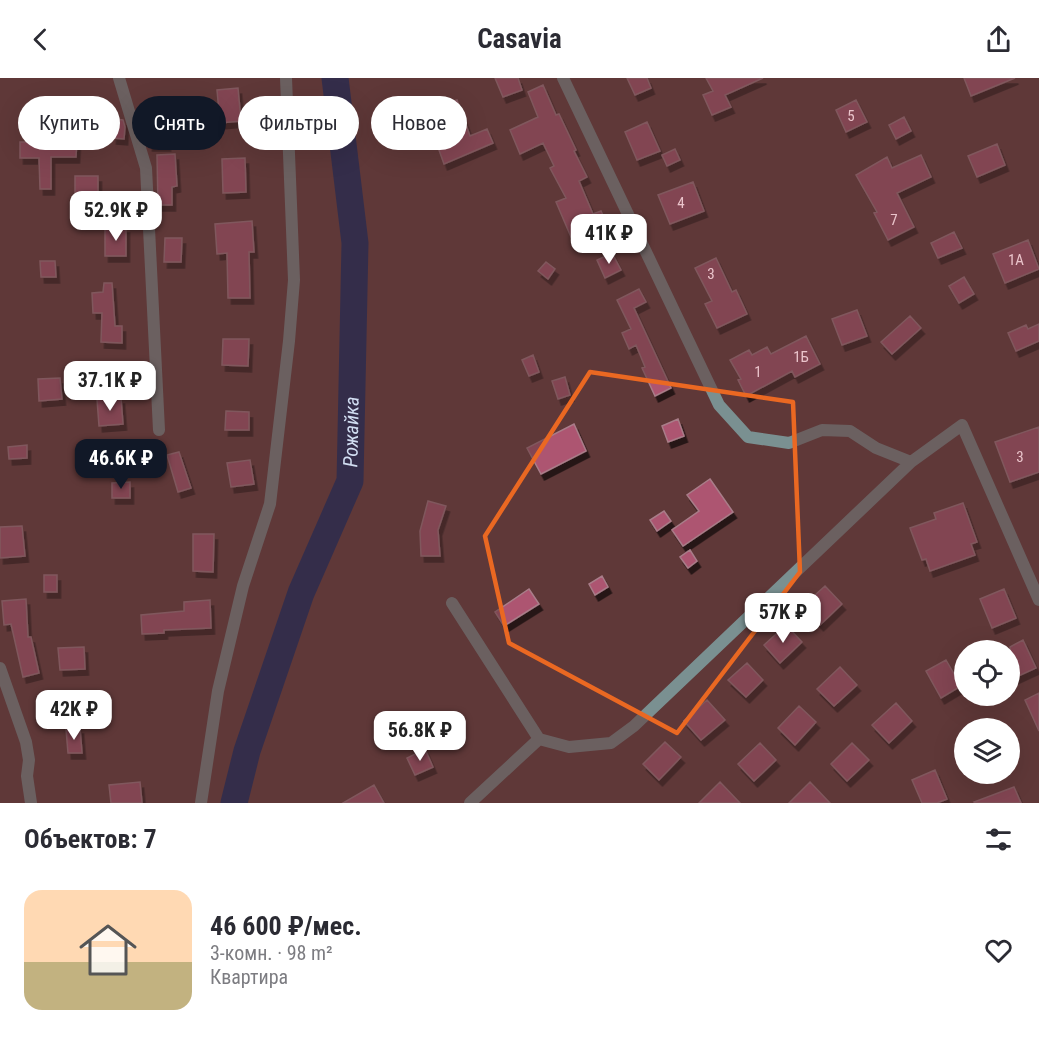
<!DOCTYPE html>
<html lang="ru">
<meta charset="utf-8">
<style>
:root{--surface:#fff;--page:#f7f7f7;--text:#2b2b33;--muted:#7c7c81;--line:#e1e1e2;--accent:#111827}
body{margin:0;font-family:"Roboto Condensed",sans-serif;background:var(--page);color:var(--text);height:100vh;display:flex;flex-direction:column;font-size:22px;white-space:nowrap}
*{box-sizing:border-box;margin:0}
p{font-size:20px;color:var(--muted)}
.icon{flex:none;width:33px;height:33px;fill:none;stroke:currentColor;stroke-width:2;stroke-linecap:round;stroke-linejoin:round}
.map{position:relative;height:725px;overflow:hidden}
.panel{display:flex;flex-direction:column;background:var(--surface);flex:1}
.panel>*{flex:none}
.top-card{position:absolute;left:18px;top:18px;width:600px;height:54px;display:flex;gap:12px}
.tools{position:absolute;left:954px;top:562px;display:grid;gap:12px}
.tools a{display:grid;place-items:center;width:66px;height:66px;border-radius:50%;background:var(--surface);box-shadow:0 6px 24px #0002;font-size:30px}
.price{position:absolute;translate:-50% -51px;padding:0 14px;border-radius:12px;background:#fff;color:#222;font-size:20px;line-height:39px;filter:drop-shadow(0 2px 3px #0008)}
.price::after{content:'';position:absolute;left:50%;top:36px;width:18px;height:14px;margin-left:-9px;background:inherit;clip-path:polygon(0 0,100% 0,50% 100%)}
.price.selected{background:var(--accent);color:#fff}
ul{padding:0;list-style:none}
li{display:flex;align-items:center;gap:18px;height:150px;padding:0 24px}
li+li{border-top:2px solid var(--line)}
li span{display:grid;place-items:center;flex:none;width:168px;height:120px;border-radius:18px;color:#555}
li>.icon{margin-inline-start:auto}
span .icon{width:72px;height:72px;fill:#fffc;stroke-width:1}
li b{font-size:26px}
h2{display:flex;justify-content:space-between;align-items:center;height:72px;padding:0 24px;font-size:26px}
.chip{padding:0 21px;border-radius:27px;background:var(--surface);box-shadow:0 6px 24px #0002;font-size:21px;line-height:54px}
.chip.selected{background:var(--accent);color:#fff}
header{display:flex;justify-content:space-between;align-items:center;height:78px;padding:0 24px;background:var(--surface);font-size:27px;font-weight:700}
.map>svg:first-child{display:block}
.lines{fill:none;stroke-linecap:round;stroke-linejoin:round}
.river{stroke:#002161;stroke-width:27}
.building{fill:#ad5471;stroke:#a97d89;stroke-width:1.5;filter:url(#shadow)}
.minor{stroke:#7a9091;stroke-width:12}
.marked{fill:none;stroke:#ea6822;stroke-width:4.5;stroke-linejoin:round}
.labels{text-anchor:middle;dominant-baseline:central;stroke-width:4.5;stroke-linejoin:round;paint-order:stroke}
.number-label{font-size:15px;fill:#eac4cb}
.water-label{font-size:20px;font-style:italic;fill:#d1ddf1;stroke:#542e2d}
</style>
<header><svg class="icon" aria-label="back" viewBox="0 0 24 24"><path d="M15 5l-7 7 7 7"/></svg>Casavia<svg class="icon" aria-label="share" viewBox="0 0 24 24"><path d="M12 15V3M7 8l5-5 5 5M5 13v7h14v-7"/></svg></header>
<div class="map">
<svg width="1039" height="725" viewBox="0 0 1039 725">
<defs>
<filter id="shadow"><feDropShadow dx="3.5" dy="6" stdDeviation="0" flood-color="#0009"/></filter>
</defs>
<rect width="100%" height="100%" fill="#5f3838"/>
<g class="lines">
<path class="river" id="s1" d="M234 725 247 673 301 515 350 403 355 165 335 0"/>
</g>
<path class="building" d="M495 0H518L522 12 503 19Z
M627 0H647L651 10 635 17Z
M706 0H763L725 17 731 29 712 37 703 17 713 13Z
M964 0H1015L971 18Z
M543 7 556 37 559 36 576 72 574 73 587 99 579 103 593 136 601 133 606 144 571 159 556 124 566 120 550 90 554 88 543 65 520 76 510 52 538 39 528 14Z
M238 10 241 43 220 45 217 12Z
M457 22 470 58 487 51 493 65 444 86 425 33Z
M856 22 867 44 846 54 836 32Z
M904 39 911 53 896 61 889 47Z
M114 41 123 42 125 49 124 61 113 60Z
M647 44 660 73 637 82 625 54Z
M148 54H166L167 67H149Z
M53 60H77L76 79H51V111H40L39 80H20V64H53Z
M997 66 1005 87 977 99 968 78Z
M675 71 680 82 667 88 662 77Z
M175 76 177 108 172 109V127H158L157 77Z
M921 77 931 99 897 115 914 149 888 162 874 135 877 134 856 97 887 79 892 90Z
M245 80 246 114 223 115 222 81Z
M75 98H98V129H75Z
M693 104 704 133 670 146 658 117Z
M252 143 254 174H249L250 220H228L227 175 217 176 215 146Z
M105 149H126V178H105Z
M954 154 962 170 938 180 931 165Z
M165 160H182L181 184H164Z
M1028 162 1039 191 1005 205 993 176Z
M612 175 621 192 605 200 597 182Z
M716 180 732 214 736 212 747 236 717 250 705 226 712 223 695 190Z
M40 183H55L56 199H41Z
M546 184 555 191 548 201 538 193Z
M964 199 974 216 959 225 949 208Z
M104 205H112L115 248H122V265L101 264 102 235H93L92 215 103 214Z
M639 211 646 224 634 230 671 310 655 318 642 290 645 289 636 267 629 271 622 255 631 251 617 222Z
M857 232 867 258 842 267 832 241Z
M910 238 921 250 892 276 881 264Z
M1039 246V263L1016 273 1008 255 1026 247 1028 251Z
M806 258 820 286 795 299 792 293 746 318 738 302 741 301 730 282 749 272 752 277 767 269 771 276Z
M223 261H249L248 288 222 287Z
M533 277 539 294 529 298 522 282Z
M565 299 570 317 558 321 552 303Z
M60 300 62 321 39 323 38 301Z
M121 320 123 346 99 348 97 321Z
M226 333 249 334V352H225Z
M678 341 684 358 668 364 662 348Z
M574 346 586 373 541 396 527 370Z
M1039 349V394L1010 404 995 364Z
M27 367V380L9 381 8 369Z
M179 374 191 410 178 414 167 377Z
M250 382 254 406 231 409 227 385Z
M710 401 733 434 683 468 672 452 699 433 687 417Z
M130 404V420H112V405Z
M428 423 446 428 438 452 440 478H421L420 453Z
M963 425 977 464 971 466 975 477 930 493 926 481 922 482 910 450 936 441 934 435Z
M664 433 671 443 657 453 650 442Z
M22 448 25 478 0 480V449Z
M193 456H214L213 494 193 493Z
M690 472 697 483 688 490 680 479Z
M44 497H57V514H44Z
M602 498 608 509 595 517 589 506Z
M825 508 842 526 820 547 803 528Z
M529 511 539 526 504 548 495 534Z
M1004 511 1016 540 992 550 980 521Z
M26 521 28 559H31L39 595 23 599 11 546 4 547 2 523Z
M210 522 211 550 164 552V555L142 556 141 537 184 533V524Z
M786 547 802 564 780 585 764 567Z
M1023 562 1036 590 1014 600 1010 591V569Z
M84 569 85 591 60 592 58 570Z
M946 582 961 608 941 620 926 593Z
M747 585 763 602 746 619 728 602Z
M840 589 857 607 834 628 817 611Z
M1039 615V653L1025 622Z
M707 622 725 642 701 662 684 643Z
M896 625 912 643 889 665 872 647Z
M799 628 816 644 795 667 778 650Z
M80 650 82 675H68L66 651Z
M665 664 681 679 659 702 643 686Z
M760 665 776 682 754 703 738 686Z
M852 665 869 682 847 703 831 686Z
M425 671 433 689 415 697 407 680Z
M935 692 947 721 937 725H922L912 702Z
M140 704 142 725H111L109 707Z
M720 704 740 725H699Z
M810 704 830 725H789Z
M374 707 384 725H343Z
M1014 709 1021 725H975L974 724Z"/>
<g class="lines">
<path class="minor" d="M119 0 146 90 159 352
M563 0 719 327 748 359 789 365 822 352 850 353 876 370 911 384
M452 525 539 661 569 669 611 665 634 648 911 384 962 347 1039 522
M0 590 26 664 29 682 27 698 31 725
M201 725 218 613 243 508 270 426 289 263 294 202 286 0
M470 725 539 661"/>
</g>
<path d="M0 0H1039V725H0ZM590 294 793 324 800 494 677 655 509 565 485 458Z" fill="#5f3838" fill-opacity=".55" fill-rule="evenodd"/>
<path class="marked" d="M590 294 793 324 800 494 677 655 509 565 485 458Z"/>
<g class="labels">
<g class="number-label">
<text x="851" y="38">5</text>
<text x="681" y="125">4</text>
<text x="894" y="142">7</text>
<text x="1016" y="182">1А</text>
<text x="711" y="196">3</text>
<text x="801" y="279">1Б</text>
<text x="758" y="294">1</text>
<text x="1020" y="379">3</text>
</g>
<g class="water-label">
<text stroke="none"><textPath href="#s1" startOffset="392">Рожайка</textPath></text>
</g>
</g>
</svg>
<div class="tools">
<a><svg class="icon" aria-label="locate" viewBox="0 0 24 24"><circle cx="12" cy="12" r="6"/><path d="M12 2v4M12 18v4M2 12h4M18 12h4"/></svg></a>
<a><svg class="icon" aria-label="layers" viewBox="0 0 24 24"><path d="M12 4l9 5-9 5-9-5zM3 14l9 5 9-5"/></svg></a>
</div>
<b class="price" style="left:116px;top:164px">52.9K ₽</b>
<b class="price" style="left:609px;top:187px">41K ₽</b>
<b class="price" style="left:110px;top:334px">37.1K ₽</b>
<b class="price selected" style="left:121px;top:412px">46.6K ₽</b>
<b class="price" style="left:783px;top:566px">57K ₽</b>
<b class="price" style="left:74px;top:663px">42K ₽</b>
<b class="price" style="left:420px;top:684px">56.8K ₽</b>
<div class="top-card">
<a class="chip">Купить</a>
<a class="chip selected">Снять</a>
<a class="chip">Фильтры</a>
<a class="chip">Новое</a>
</div>
</div>
<section class="panel">
<h2>Объектов: 7<svg class="icon" aria-label="filters" viewBox="0 0 24 24"><path d="M4 7h16M4 17h16"/><circle cx="9" cy="7" r="2"/><circle cx="15" cy="17" r="2"/></svg></h2>
<ul>
<li><span style="background:linear-gradient(#ffd9b3 60%,#c2b280 0)"><svg class="icon" aria-label="home" viewBox="0 0 24 24"><path d="M3 11l9-7 9 7M6 9v11h12V9"/></svg></span><div><b>46 600 ₽/мес.</b><p>3-комн. · 98 m²</p><p>Квартира</p></div><svg class="icon" aria-label="heart" viewBox="0 0 24 24"><path d="M12 20l-8-8c-3-5 5-10 8-4 3-6 11-1 8 4z"/></svg></li>
</ul>
</section>
